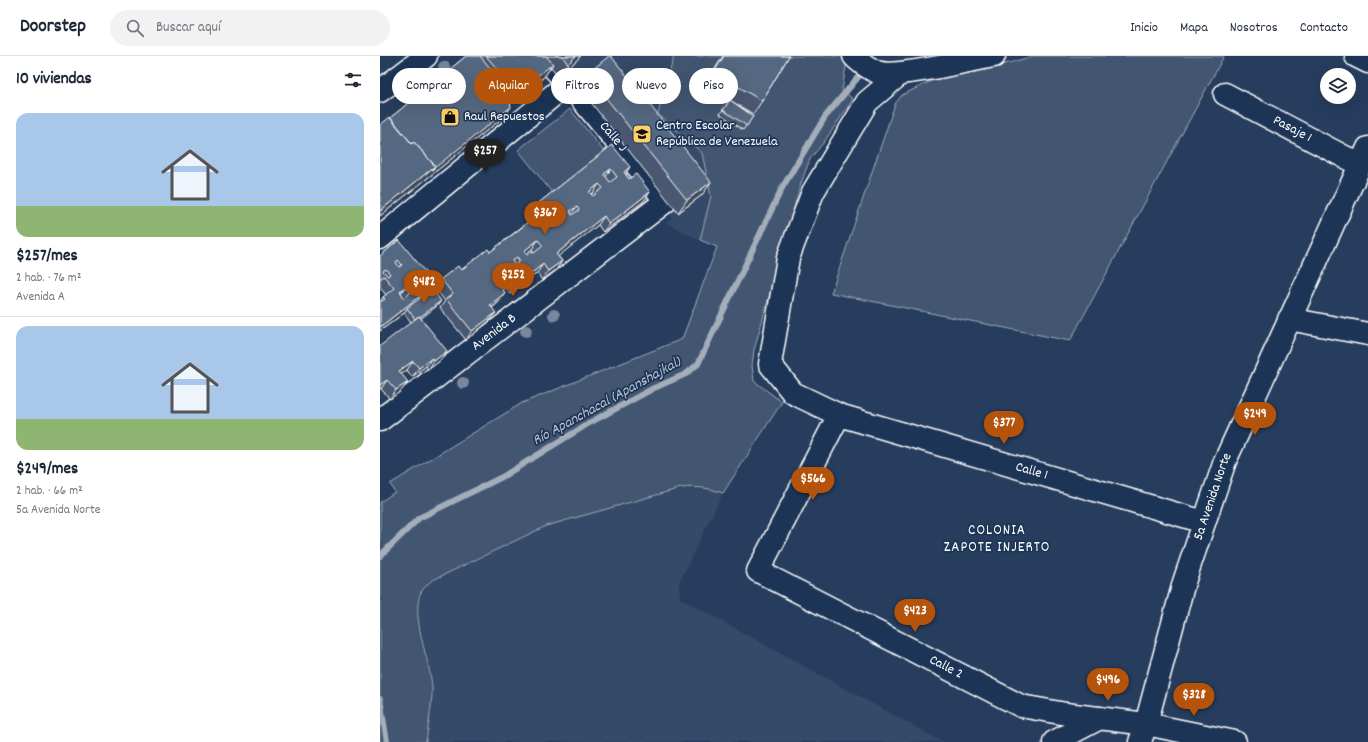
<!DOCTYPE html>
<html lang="es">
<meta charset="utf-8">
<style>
:root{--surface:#fff;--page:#f2f2f3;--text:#1f2937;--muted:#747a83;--line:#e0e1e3;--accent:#b45309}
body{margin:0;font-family:Dekko,sans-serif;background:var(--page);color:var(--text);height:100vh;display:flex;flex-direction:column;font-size:15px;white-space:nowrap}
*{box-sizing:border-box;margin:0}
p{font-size:13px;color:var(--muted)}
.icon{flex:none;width:22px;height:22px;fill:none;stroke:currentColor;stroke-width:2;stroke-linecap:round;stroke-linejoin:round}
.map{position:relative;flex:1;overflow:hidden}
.panel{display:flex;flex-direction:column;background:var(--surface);width:380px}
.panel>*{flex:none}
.banner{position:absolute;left:12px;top:12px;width:380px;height:36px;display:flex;gap:8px}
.buttons{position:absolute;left:940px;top:12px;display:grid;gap:8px}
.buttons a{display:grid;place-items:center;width:36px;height:36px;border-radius:50%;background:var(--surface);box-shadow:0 4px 16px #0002;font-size:20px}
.price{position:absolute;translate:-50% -34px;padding:0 9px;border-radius:14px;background:var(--accent);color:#fff;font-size:13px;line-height:26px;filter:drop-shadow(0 1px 2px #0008)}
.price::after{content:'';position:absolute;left:50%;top:24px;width:12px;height:9px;margin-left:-6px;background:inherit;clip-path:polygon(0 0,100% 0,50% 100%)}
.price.active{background:#222;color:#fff}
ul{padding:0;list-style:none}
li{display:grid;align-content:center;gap:8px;height:212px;padding:0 16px}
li+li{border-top:1px solid var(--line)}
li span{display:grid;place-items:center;height:124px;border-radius:12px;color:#555}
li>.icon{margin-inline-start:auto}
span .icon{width:72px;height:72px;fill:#fffc;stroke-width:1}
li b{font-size:17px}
h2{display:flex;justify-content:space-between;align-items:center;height:48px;padding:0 16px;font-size:17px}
.chip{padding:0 14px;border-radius:18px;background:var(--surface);box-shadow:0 4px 16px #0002;font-size:14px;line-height:36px}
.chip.active{background:var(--accent);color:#fff}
header{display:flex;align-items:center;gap:24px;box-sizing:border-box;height:56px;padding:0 20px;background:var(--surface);border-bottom:1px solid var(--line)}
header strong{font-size:19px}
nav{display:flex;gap:22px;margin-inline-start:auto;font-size:14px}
.search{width:280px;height:36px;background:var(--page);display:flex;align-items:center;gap:10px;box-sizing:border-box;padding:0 14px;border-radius:22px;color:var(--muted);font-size:15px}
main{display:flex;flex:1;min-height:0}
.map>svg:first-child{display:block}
.built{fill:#344a68}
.green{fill:#425672;stroke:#a0aab8}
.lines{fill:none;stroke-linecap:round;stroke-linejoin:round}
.stream{stroke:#a4aebb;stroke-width:6}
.minor-casing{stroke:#fff;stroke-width:25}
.major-casing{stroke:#fff;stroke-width:25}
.minor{stroke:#1d3557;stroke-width:22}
.major{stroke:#1d3557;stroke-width:22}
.tree{fill:#79879c}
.wall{fill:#49596f;stroke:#fff;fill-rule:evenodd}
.shaded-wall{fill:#3c485a;stroke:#fff}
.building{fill:#556781;stroke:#fff;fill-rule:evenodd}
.labels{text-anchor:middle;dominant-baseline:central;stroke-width:3.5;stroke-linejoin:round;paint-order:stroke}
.poi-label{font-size:14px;fill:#fff;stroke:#1d3557;text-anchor:start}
.street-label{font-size:14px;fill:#fff;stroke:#1d3557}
.water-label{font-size:15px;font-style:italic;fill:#bbc2cc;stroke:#1d3557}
.neighbourhood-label{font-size:15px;letter-spacing:1px;fill:#fff;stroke:#1d3557}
</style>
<header>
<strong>Doorstep</strong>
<div class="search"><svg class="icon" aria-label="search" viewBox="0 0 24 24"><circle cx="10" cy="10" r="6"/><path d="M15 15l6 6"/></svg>Buscar aquí</div>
<nav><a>Inicio</a><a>Mapa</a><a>Nosotros</a><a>Contacto</a></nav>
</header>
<main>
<section class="panel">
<h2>10 viviendas<svg class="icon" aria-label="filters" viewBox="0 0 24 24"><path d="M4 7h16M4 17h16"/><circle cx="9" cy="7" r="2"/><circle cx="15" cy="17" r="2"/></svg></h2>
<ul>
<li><span style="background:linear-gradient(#a9c7e8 75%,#8fb573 0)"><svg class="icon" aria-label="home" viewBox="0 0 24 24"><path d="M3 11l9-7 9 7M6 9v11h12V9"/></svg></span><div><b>$257/mes</b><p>2 hab. · 76 m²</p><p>Avenida A</p></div></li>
<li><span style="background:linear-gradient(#a9c7e8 75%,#8fb573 0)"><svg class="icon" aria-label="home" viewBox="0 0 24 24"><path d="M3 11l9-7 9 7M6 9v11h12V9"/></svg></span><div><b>$249/mes</b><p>2 hab. · 66 m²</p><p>5a Avenida Norte</p></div></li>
</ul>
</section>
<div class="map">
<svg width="988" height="686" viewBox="0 0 988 686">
<rect width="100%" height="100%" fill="#263d5e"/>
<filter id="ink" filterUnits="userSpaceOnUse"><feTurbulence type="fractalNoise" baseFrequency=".025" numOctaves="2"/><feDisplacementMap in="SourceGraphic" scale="8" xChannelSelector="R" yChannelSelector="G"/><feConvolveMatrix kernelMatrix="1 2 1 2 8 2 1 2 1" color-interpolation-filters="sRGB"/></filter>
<g filter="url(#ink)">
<path class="built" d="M201 0H294L278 58 322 97 331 140 320 184 286 167 292 162 179 21Z
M315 430 330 432 343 437 299 527 300 542 563 686H46L53 633 51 615 38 564V548L42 535 51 525 166 470 301 432Z"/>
<path class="green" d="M294 0H465L467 5 462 34 473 43 444 86 430 103 421 127 374 294 372 309 374 325 402 346 343 437C329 432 316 430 301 432L166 470 51 525C48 528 44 532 41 536 30 560 50 604 52 630 53 645 48 670 46 686H0V446L15 436 10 428 142 347 302 283 337 191 320 184 331 140 322 97 278 58Z
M653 0H844L690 285 451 237 515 48 522 39 579 12H606L633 6Z
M190 53 226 98 174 139 138 94Z"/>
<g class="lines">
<path class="stream" d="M0 500 39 462 122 421 211 366 274 332 306 318 318 308 402 132 445 61 484 14
M0 643 7 686"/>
<g class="minor-casing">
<g id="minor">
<path d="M474 0C479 6 490 13 497 16 515 23 591 4 614 0"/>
<path d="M976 0 988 6"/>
<path id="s1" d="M520 18 487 46 433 136 408 202 390 308 413 337 459 359 824 466"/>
<path id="s2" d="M845 38 980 109"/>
<path d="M0 182 188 27"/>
<path d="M909 263 988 278"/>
<path id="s3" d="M459 359 378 515 641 650 686 658 766 668 855 686"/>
<path id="s4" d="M0 364 286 145 188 27 162 0"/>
<path d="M674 686 720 662"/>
<path id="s5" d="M760 686 766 668 804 526 845 405 988 92"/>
</g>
</g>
<g class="major-casing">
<path id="major" d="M0 35 46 0"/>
</g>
<use href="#minor" class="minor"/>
<use href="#major" class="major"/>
</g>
<g class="tree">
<circle cx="64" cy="11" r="6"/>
<circle cx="174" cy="259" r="6"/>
<circle cx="146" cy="275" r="6"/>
<circle cx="83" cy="327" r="6"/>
</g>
<path class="wall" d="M86 0H201L179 21 171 11 164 21 148 33 136 29 128 36 125 60 0 160 10 62Z
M343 0H409L382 45 373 58 325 29Z
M207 18 322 139 298 157 198 30Z
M350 44 373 60 363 74 340 58Z
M232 89 246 118 249 123 270 136 264 145 223 176 218 169 178 200 182 205 176 214 162 224 157 217 130 238 126 232 123 234 125 237 119 246 112 252 109 265 86 284 60 252 65 245 55 232 61 223 81 214 110 196 153 162 150 158 156 149ZM213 137 215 139 213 140 211 138ZM152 193 154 197 147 199 146 198Z
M19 184 52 233 58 249 41 262 61 304 48 314 46 310 32 321 27 314 21 318V335L10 343 1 333 31 266 24 257 0 275V246L3 241 6 239 0 231V200Z"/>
<path class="shaded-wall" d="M196 0H201L179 21 188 8Z
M173 8 164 21 148 33 136 29 121 41 130 28 145 16Z
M131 51 125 60 0 160V155L55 110Z
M250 111 244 120V116Z
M231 113 225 122 224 118Z
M331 126 322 139 298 157 307 144Z
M219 128 213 137 203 145 209 136Z
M270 136 264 145 223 176 229 168Z
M197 151 190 159V155Z
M224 160 218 169 170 207 176 198Z
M158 184 152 193 138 204 144 195Z
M182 205 176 214 162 224 168 215Z
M163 208 157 217 130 238 137 229Z
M38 221 31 230V226Z
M132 223 126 232 114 240 121 231Z
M55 228 48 237 41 243 48 234Z
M25 231 19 240 20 235Z
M125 237 119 246 103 258 110 249Z
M41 239 35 248 27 252 24 257 0 275V271Z
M61 245 58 249 33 269 36 264Z
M116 257 109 265 86 284 92 275Z
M67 295 61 304 48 314 54 305Z
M52 302 46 310 32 321 39 312Z
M33 305 27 314 13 324 19 315Z
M7 324 1 333H0V329Z
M28 326 21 335 10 343 16 334Z"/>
<path class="building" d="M86 0H100L127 32 131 51 52 114 55 110 34 86 32 88 10 62Z
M106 0H166L173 8 157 20 145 16 130 28Z
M182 0H196L188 8Z
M229 0H231L331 126 307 144 207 18Z
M344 0H409L382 45 334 16Z
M350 44 373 60 367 70 343 54Z
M10 61 32 88 34 86 55 110 0 155V69Z
M232 89 250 111 244 116 249 123 256 118 270 136 229 168 224 160 176 198 182 205 168 215 163 208 137 229 132 223 121 231 125 237 110 249 116 257 92 275 66 243 73 238 61 223 78 210 81 214 108 193 110 196 136 176 162 155 156 149ZM231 113 237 121 230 126 224 118ZM219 128 223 132 213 140 209 136ZM197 151 199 154 192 159 190 155ZM158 184 163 190 154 197 152 195 147 199 144 195ZM137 201 140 205 135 209 132 205Z
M19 184 55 228 48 234 38 221 31 226 41 239 0 271V246L5 243 3 241 14 232 4 220 0 223V200ZM18 204 22 209 19 211 16 206ZM6 213 10 218 8 220 3 215ZM25 231 30 237 24 242 20 235Z
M52 233 61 245 40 261 39 260 35 263 27 252Z
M39 260 67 295 54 305 52 302 39 312 33 305 19 315 28 326 16 334 7 324 0 329V290Z"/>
</g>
<defs>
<g id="shop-square" transform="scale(1)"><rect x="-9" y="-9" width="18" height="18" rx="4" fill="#ffd166" stroke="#1d3557"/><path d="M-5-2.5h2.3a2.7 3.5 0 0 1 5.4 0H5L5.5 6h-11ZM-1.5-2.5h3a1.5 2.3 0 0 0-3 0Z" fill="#111"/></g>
<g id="school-square" transform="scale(1)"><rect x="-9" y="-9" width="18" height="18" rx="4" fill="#ffd166" stroke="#1d3557"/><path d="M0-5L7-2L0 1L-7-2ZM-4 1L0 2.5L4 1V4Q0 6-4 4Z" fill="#111"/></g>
</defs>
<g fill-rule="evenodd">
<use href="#shop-square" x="70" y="61"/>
<use href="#school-square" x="262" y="78"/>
</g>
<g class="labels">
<g class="poi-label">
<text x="84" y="61">Raul Repuestos</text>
<text x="276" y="70">Centro Escolar<tspan x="276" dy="16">República de Venezuela</tspan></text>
</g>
<g class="street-label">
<text stroke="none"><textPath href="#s2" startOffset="76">Pasaje 1</textPath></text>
<text transform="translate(233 81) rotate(50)">Calle J</text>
<text stroke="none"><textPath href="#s4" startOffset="144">Avenida B</textPath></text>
<text stroke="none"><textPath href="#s1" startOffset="615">Calle 1</textPath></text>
<text stroke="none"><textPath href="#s5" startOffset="256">5a Avenida Norte</textPath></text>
<text stroke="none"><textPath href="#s3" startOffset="387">Calle 2</textPath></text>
</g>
<g class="water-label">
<text transform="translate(227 346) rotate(-29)">Río Apanchacal (Apanshajkal)</text>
</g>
<g class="neighbourhood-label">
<text x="617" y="475">COLONIA<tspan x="617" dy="17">ZAPOTE INJERTO</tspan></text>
</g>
</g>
</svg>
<div class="buttons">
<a><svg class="icon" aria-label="layers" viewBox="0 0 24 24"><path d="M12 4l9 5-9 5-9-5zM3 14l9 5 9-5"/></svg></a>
</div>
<b class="price active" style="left:105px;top:117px">$257</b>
<b class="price" style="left:165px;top:179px">$367</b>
<b class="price" style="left:133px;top:241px">$252</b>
<b class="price" style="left:44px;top:248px">$482</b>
<b class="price" style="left:875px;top:380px">$249</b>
<b class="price" style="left:624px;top:389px">$377</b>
<b class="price" style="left:433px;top:445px">$566</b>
<b class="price" style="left:535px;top:577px">$423</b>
<b class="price" style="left:728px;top:646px">$496</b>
<b class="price" style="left:814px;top:661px">$328</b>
<div class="banner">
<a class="chip">Comprar</a>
<a class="chip active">Alquilar</a>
<a class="chip">Filtros</a>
<a class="chip">Nuevo</a>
<a class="chip">Piso</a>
</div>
</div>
</main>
